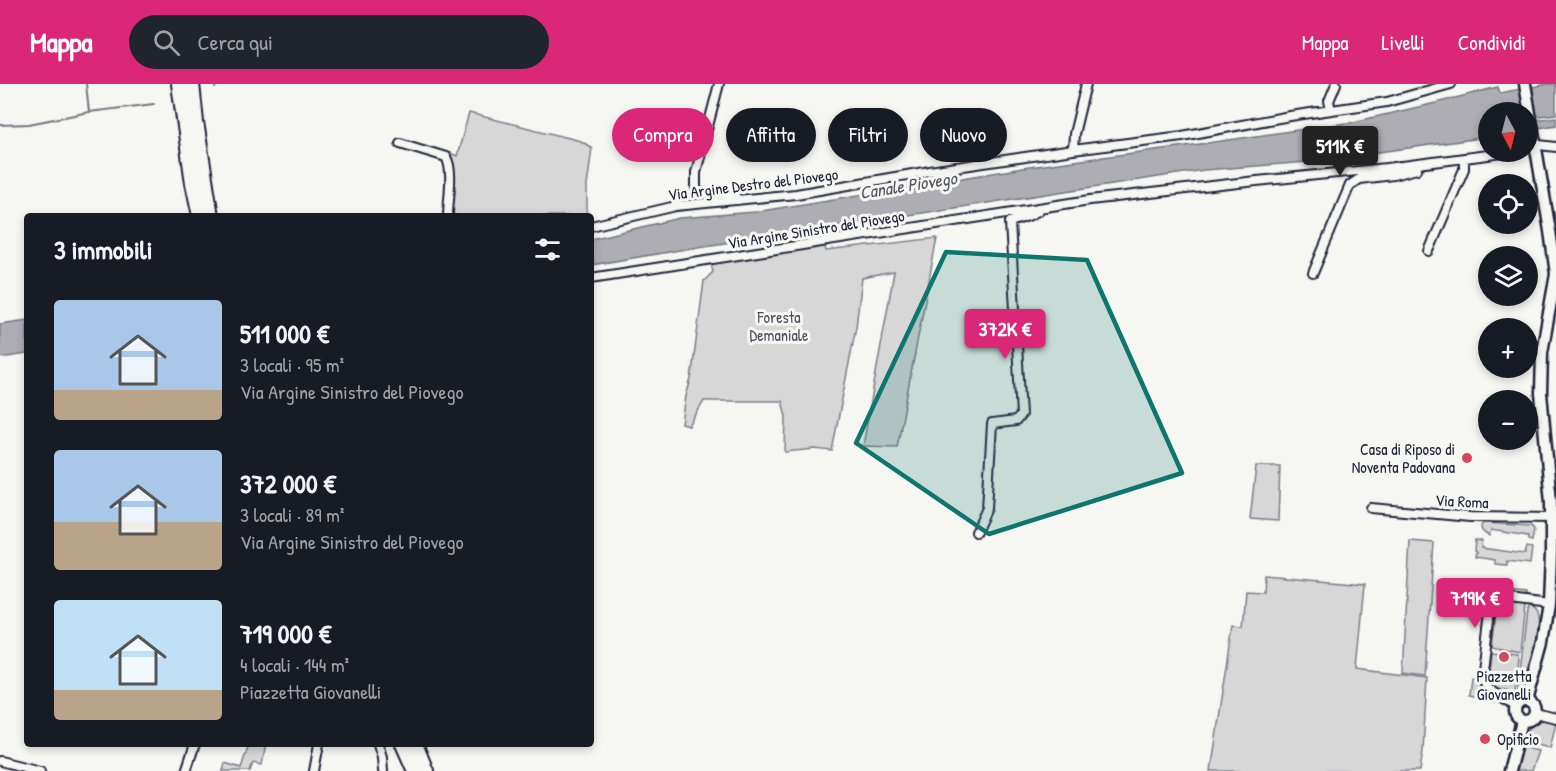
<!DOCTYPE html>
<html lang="it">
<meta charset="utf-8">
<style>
:root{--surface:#171b24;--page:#20242c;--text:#f1f3f6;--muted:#9ea1a6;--accent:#db2777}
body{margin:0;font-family:"Patrick Hand",sans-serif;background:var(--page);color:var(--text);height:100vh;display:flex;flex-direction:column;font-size:22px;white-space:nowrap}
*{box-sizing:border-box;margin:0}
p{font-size:20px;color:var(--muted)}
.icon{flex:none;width:33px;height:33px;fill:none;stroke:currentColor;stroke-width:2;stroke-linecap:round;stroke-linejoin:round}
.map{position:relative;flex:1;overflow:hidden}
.side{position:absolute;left:24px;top:129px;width:570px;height:534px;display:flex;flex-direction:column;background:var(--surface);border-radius:6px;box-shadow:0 3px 9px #0003}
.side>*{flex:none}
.guide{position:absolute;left:612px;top:24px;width:570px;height:54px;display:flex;gap:12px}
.needle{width:39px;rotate:173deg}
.controls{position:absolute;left:1478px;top:18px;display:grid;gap:12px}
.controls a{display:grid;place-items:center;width:60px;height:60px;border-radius:50%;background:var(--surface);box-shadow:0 3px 9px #0003;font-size:30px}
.price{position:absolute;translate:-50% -51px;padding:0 14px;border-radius:6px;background:var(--accent);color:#fff;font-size:20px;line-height:39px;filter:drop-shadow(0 2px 3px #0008)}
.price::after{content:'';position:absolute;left:50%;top:36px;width:18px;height:14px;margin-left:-9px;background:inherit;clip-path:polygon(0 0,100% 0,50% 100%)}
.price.active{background:#222;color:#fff}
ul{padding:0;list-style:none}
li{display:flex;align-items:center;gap:18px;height:150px;padding:0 30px}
li span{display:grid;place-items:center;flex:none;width:168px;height:120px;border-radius:6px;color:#555}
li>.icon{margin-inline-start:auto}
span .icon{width:72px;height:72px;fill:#fffc;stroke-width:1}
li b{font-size:26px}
h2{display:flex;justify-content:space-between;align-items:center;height:72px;padding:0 30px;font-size:26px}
.chip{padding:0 21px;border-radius:27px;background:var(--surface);box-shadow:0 3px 9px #0003;font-size:21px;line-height:54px}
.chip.active{background:var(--accent);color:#fff}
header{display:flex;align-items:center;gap:36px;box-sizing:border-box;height:84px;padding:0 30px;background:var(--accent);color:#fff}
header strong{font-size:28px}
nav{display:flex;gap:33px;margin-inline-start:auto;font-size:21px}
.search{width:420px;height:54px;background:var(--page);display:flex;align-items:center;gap:15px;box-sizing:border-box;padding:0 21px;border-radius:33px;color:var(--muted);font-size:22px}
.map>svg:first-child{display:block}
.green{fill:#d7d7d7;stroke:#7c7c89;stroke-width:1.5}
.water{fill:#adadb3;stroke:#757583;stroke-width:1.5}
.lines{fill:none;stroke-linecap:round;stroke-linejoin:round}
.stream{stroke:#757583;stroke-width:2}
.street-casing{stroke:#22223b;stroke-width:12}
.secondary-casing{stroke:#22223b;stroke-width:15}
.highway-casing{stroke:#22223b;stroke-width:18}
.street{stroke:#f6f6f2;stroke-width:8}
.secondary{stroke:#f6f6f2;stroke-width:10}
.highway{stroke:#f6f6f2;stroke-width:14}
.marked{fill:#0f766e;fill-opacity:0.2;stroke:#0f766e;stroke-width:4.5;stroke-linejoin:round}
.poi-dot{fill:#d1495b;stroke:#f6f6f2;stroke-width:2}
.labels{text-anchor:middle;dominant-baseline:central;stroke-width:6;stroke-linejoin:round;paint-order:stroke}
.street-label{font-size:16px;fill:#22223b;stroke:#f6f6f2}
.park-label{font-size:16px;fill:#4f4f62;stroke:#f6f6f2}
.poi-label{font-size:16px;fill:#22223b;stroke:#f6f6f2;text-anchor:end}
.water-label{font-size:18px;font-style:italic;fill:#535365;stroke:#f6f6f2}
</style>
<header>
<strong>Mappa</strong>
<div class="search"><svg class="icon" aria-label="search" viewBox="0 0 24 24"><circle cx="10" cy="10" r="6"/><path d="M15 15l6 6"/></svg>Cerca qui</div>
<nav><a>Mappa</a><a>Livelli</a><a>Condividi</a></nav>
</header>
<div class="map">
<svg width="1556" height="687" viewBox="0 0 1556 687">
<rect width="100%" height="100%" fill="#f6f6f2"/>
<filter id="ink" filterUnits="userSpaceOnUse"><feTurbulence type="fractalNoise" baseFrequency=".0167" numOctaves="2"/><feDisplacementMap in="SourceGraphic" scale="12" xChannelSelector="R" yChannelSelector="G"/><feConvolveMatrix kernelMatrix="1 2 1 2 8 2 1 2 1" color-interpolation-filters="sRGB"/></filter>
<g filter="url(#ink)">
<path class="green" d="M469 29 581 57 592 64 587 102V132H452L454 87 450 69 457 72Z
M937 154 897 363 863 362 894 188 862 194 856 243 832 367 815 365 785 368 786 332 782 317H704L689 342 682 340 686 312 691 295 704 197 713 188 711 179 823 157 826 167Z
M1256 382H1280L1278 437 1250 435Z
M1485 439 1531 442 1534 445 1532 457 1528 456V452L1491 446 1490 452C1484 450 1479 446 1482 440Z
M1475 456 1482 457 1481 464 1525 470 1527 463 1532 464 1530 480 1507 477V481L1495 480V476L1475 473 1476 468 1474 467Z
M1410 457 1434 459 1425 592 1403 589Z
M1264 491 1365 500 1357 585 1427 594 1423 667 1420 687H1211L1233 541 1243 542 1246 507 1263 508Z
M1482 505 1526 510V515L1497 513 1490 519 1488 525 1480 524Z
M1500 520 1525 522 1520 568 1492 562 1497 522Z
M1529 523C1534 526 1537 528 1538 534 1541 546 1528 597 1523 610L1517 612 1527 528Z
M1491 567 1517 570 1519 574 1515 608 1513 610 1502 604 1500 606 1491 601 1488 598Z
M1471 593 1479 594C1479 606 1486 609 1496 614L1494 619 1469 611Z
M1545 636 1556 638 1550 664 1524 655C1527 645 1533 638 1545 636Z
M249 660H266L262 681 253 679 250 687H223L225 679 241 684Z
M1522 663 1538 667 1531 687H1515Z"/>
<path class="water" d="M1548 0H1556V30L1540 32H1527V28H1488V53L1307 78 1204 86 698 163 591 181V155L680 134 755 128 1029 83 1215 58 1353 38 1436 19 1498 3 1500 9Z
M1556 33V41L1527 46V37Z
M27 236V270L0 274V240Z"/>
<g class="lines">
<path class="stream" d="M215 4 218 0
M89 28 154 20
M0 41 29 40 89 28 86 0"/>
<g class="street-casing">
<path id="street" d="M719 0 696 88V104L699 109 735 112 738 116
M1331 26 1329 17 1336 0
M400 59 446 73C454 87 448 115 448 132
M1527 63 1539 61 1556 63
M1073 66 1074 50 1086 0
M591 142 676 122 796 110 936 86 1073 66 1182 52 1290 32 1387 18 1451 0
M1429 167 1464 85V74
M1313 189 1350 101 1359 95 1393 91 1417 85
M591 194 1090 116 1247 98 1387 84 1511 68
M1371 424 1470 433 1552 434
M976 448 987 424 992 340 1016 337 1021 331 1010 138 1028 132 1038 127
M1516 623C1505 614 1484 608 1482 593L1490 527C1493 520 1494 517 1502 515L1549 521
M1535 629 1556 634
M378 660 382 673 383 687
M0 677 40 687
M186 687 195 660
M314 687 319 660"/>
</g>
<g class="secondary-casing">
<path id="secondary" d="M1525 0 1550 147 1556 190 1542 268 1541 309 1551 418V470L1549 521 1543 558 1527 617
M1515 627a10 10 0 1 1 20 0a10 10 0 1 1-20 0Z
M1509 687 1522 637"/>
</g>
<g class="highway-casing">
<path id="highway" d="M179 0 193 99 200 132
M192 0 196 38 211 132
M403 660 415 687
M415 660 426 687"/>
</g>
<use href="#street" class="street"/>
<use href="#secondary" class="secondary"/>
<use href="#highway" class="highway"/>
</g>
</g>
<path class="marked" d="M946 168 1087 176 1182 389 989 450 856 359Z"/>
<g class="poi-dot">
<circle cx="1467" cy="374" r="6"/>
<circle cx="1504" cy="573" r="6"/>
<circle cx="1485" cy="655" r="6"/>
</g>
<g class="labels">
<g class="street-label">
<text transform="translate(753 100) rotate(-7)">Via Argine Destro del Piovego</text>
<text transform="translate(816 145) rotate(-9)">Via Argine Sinistro del Piovego</text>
<text transform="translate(1462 417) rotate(3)">Via Roma</text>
</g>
<g class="park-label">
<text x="779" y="233">Foresta<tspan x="779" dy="18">Demaniale</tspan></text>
</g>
<g class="poi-label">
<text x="1455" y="365">Casa di Riposo di<tspan x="1455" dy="18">Noventa Padovana</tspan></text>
<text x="1504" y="592" text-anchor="middle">Piazzetta<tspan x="1504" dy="18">Giovanelli</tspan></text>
<text x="1497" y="655" text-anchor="start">Opificio</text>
</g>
<g class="water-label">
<text transform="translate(908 101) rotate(-9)">Canale Piovego</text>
</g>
</g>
</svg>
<div class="controls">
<a><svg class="needle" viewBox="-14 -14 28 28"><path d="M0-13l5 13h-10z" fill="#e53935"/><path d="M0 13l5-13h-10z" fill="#9ea1a6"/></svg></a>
<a><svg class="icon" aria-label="locate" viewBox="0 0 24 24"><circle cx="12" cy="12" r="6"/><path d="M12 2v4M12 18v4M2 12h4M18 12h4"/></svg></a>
<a><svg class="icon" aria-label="layers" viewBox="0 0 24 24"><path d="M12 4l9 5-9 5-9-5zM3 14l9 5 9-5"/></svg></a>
<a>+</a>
<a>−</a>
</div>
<b class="price active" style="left:1340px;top:93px">511K €</b>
<b class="price" style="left:1005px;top:276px">372K €</b>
<b class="price" style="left:1475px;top:545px">719K €</b>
<div class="guide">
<a class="chip active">Compra</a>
<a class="chip">Affitta</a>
<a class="chip">Filtri</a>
<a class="chip">Nuovo</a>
</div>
<section class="side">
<h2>3 immobili<svg class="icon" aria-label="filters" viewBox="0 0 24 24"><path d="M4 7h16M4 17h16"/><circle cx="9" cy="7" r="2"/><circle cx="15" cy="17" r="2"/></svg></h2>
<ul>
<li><span style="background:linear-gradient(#a9c7e8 75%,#b9a48a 0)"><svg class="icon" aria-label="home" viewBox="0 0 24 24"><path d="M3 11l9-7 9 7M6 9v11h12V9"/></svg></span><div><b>511 000 €</b><p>3 locali · 95 m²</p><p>Via Argine Sinistro del Piovego</p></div></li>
<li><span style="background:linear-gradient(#a9c7e8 60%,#b9a48a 0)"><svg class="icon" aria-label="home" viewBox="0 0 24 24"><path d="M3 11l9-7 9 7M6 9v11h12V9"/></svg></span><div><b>372 000 €</b><p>3 locali · 89 m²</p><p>Via Argine Sinistro del Piovego</p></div></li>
<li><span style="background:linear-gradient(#bfe0f5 75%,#b9a48a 0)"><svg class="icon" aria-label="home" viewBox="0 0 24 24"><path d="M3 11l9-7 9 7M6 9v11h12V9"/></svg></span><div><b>719 000 €</b><p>4 locali · 144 m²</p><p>Piazzetta Giovanelli</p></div></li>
</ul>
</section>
</div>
